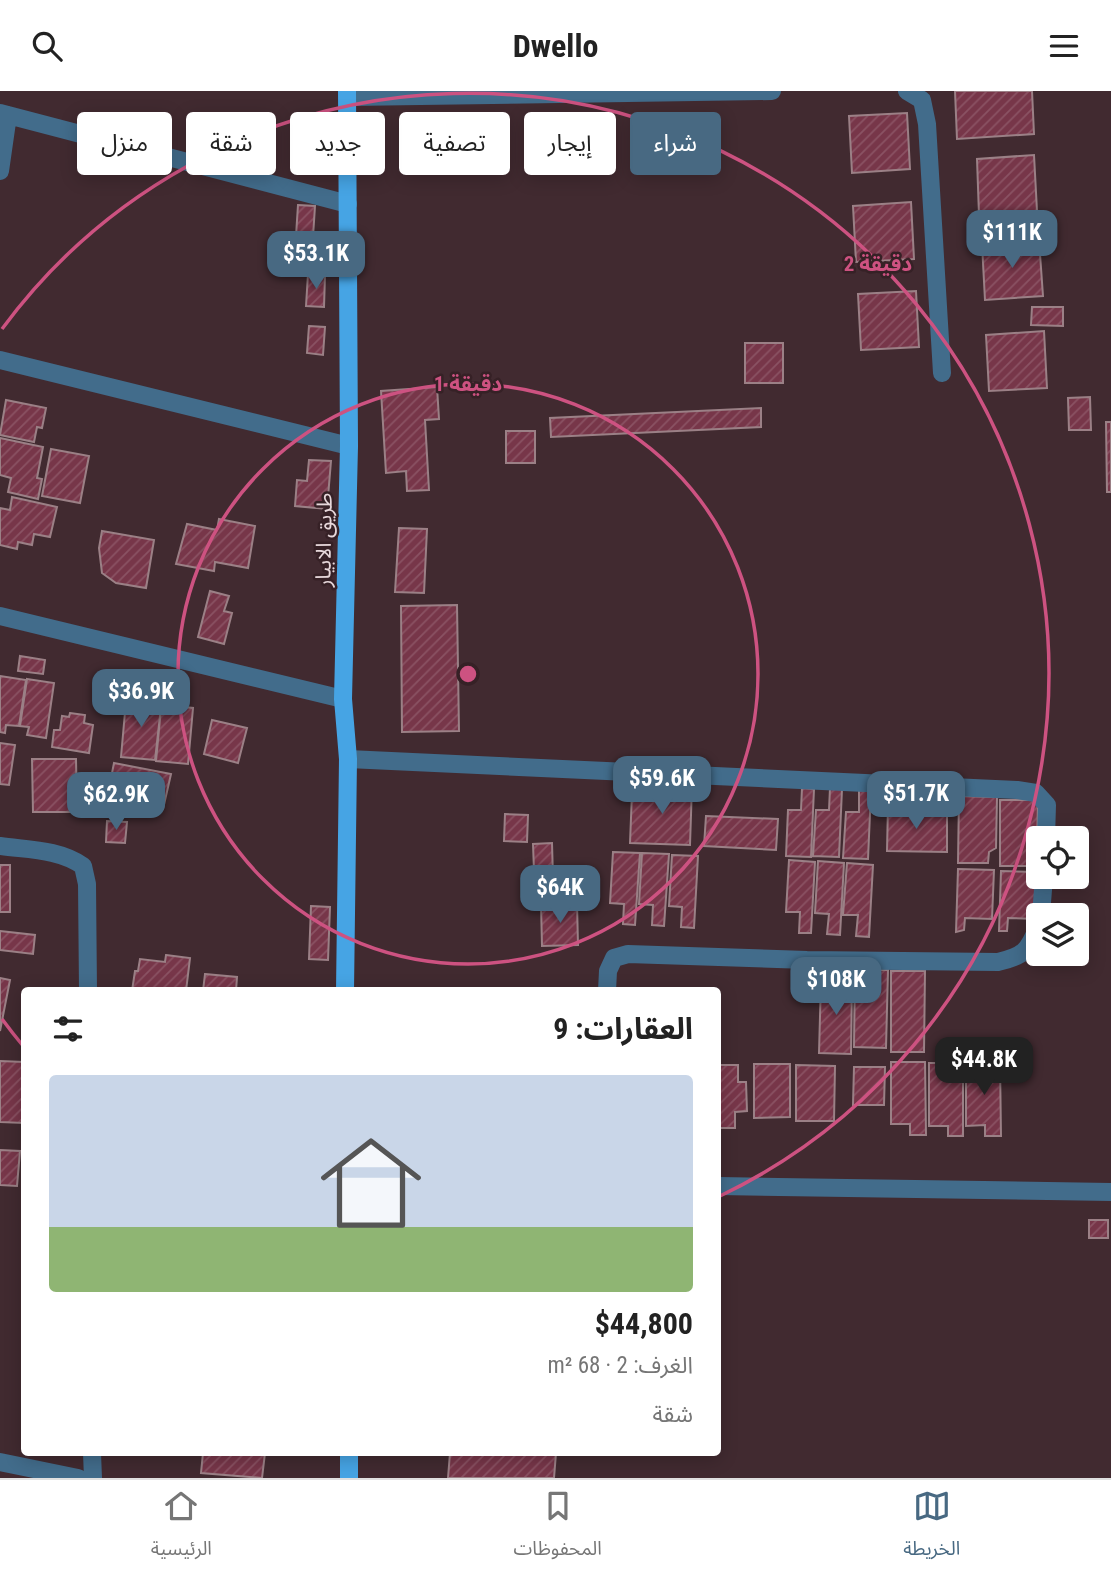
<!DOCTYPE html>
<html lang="ar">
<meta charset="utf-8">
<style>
:root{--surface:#fff;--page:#f2f2f2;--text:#222;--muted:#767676;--line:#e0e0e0;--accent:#486982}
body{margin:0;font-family:"Roboto Condensed","Noto Sans Arabic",sans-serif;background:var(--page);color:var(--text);direction:rtl;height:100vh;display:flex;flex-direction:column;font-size:26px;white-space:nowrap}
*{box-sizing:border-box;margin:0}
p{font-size:23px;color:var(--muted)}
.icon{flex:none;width:38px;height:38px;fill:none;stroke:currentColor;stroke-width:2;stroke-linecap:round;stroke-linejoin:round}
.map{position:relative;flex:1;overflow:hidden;direction:ltr}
.sheet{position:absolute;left:21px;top:896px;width:700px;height:469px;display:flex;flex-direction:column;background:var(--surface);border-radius:7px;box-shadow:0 4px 18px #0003;direction:rtl}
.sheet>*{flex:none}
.banner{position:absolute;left:21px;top:21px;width:700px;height:63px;direction:rtl;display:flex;gap:14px}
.buttons{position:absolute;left:1026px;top:735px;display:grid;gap:14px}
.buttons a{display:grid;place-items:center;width:63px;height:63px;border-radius:7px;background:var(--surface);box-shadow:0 4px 18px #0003;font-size:35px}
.price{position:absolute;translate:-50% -60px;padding:0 16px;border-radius:14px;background:var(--accent);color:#fff;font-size:23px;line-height:46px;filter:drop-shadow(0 2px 4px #0008)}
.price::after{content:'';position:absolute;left:50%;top:42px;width:21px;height:16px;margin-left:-10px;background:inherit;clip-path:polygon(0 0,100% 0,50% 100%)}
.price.selected{background:#222;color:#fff}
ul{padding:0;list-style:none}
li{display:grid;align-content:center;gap:14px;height:371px;padding:0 28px}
li span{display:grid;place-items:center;height:217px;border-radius:7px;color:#555}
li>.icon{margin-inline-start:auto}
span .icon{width:126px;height:126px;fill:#fffc;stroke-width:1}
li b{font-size:30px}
h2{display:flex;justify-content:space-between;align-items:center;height:84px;padding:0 28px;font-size:30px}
.pill{padding:0 24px;border-radius:7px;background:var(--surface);box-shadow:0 4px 18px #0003;font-size:24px;line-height:63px}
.pill.selected{background:var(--accent);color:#fff}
header{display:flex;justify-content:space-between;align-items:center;height:91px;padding:0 28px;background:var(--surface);font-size:32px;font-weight:700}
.dock{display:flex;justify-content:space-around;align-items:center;height:98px;border-top:2px solid var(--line);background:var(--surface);font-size:19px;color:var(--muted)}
.dock a{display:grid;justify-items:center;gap:4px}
.dock .selected{color:var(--accent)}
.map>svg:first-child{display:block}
.building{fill:url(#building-hatch);stroke:#9b8086;stroke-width:2}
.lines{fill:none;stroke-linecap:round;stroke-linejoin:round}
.minor{stroke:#426c8b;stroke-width:18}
.major{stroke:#46a4e4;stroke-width:18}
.ring{fill:none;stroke:#cd5281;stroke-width:3.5}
.labels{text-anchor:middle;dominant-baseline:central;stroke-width:5;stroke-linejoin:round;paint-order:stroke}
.street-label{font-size:21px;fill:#e7d8db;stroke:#362126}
.centre{fill:#cd5281;stroke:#362126;stroke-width:3.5}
.ring-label{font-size:21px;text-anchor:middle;font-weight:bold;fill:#cd5281;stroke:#362126;stroke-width:5;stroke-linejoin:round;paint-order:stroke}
</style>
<header><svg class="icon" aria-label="menu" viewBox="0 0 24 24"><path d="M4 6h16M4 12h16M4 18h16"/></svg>Dwello<svg class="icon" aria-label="search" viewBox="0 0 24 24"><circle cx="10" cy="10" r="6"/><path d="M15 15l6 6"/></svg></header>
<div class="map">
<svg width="1111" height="1387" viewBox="0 0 1111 1387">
<defs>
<pattern id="building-hatch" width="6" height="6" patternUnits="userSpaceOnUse" patternTransform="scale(1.75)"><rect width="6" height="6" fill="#773649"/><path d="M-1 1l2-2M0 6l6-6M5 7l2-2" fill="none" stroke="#8a5263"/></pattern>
</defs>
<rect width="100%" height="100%" fill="#412a30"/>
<path class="building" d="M955 0H1032L1034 43 957 48Z
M907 22 910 78 852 82 849 25Z
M1034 64 1037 120 979 124 977 68Z
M911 111 914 168 856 171 853 115Z
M298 114 315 115 313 146 296 145Z
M1039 149 1043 205 985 209 982 153Z
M308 183 325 184 324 216 306 215Z
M916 200 919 256 861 259 858 203Z
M1032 216H1063V235L1031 234Z
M309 235 325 236 323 264 307 262Z
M1044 240 1047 297 989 300 986 244Z
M745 252H783V292H745Z
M437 296 439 328 425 329 429 399 407 400 406 380 386 382 381 300Z
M1090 306 1091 339H1069L1068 307Z
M6 309 46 317 42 337 37 336 34 351 0 344Z
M761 317V336L551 346 550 327Z
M1106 331H1111V401H1107Z
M506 340H535V372H506Z
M0 347 43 356 37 387 42 388 38 408 8 401 11 387 0 384Z
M51 358 89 365 80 412 42 405Z
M309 369 331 370 327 418 295 415 297 389 307 390Z
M12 406 57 416 50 446 34 443 32 454 18 451 17 458 0 454V417L10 419Z
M219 428 255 435 248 477 215 471 214 480 176 473 187 433 217 439Z
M399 437 427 438 424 502 395 501Z
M102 440 154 449 146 497 116 492 102 482 99 457Z
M210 500 229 505 224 520 232 522 224 553 198 546Z
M457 514 459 640 402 641 401 515Z
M20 565 45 569 43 583 18 580Z
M0 585 26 589 19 635 6 634 5 642 0 641Z
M27 588 54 592 46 647 27 644 29 636 20 635Z
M147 605 162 607 155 669 121 666 126 610 146 612Z
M162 607 176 608 175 615 193 617 188 673 156 670Z
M70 622 85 624 84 632 93 634 89 662 52 656 54 639H60L62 625 69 626Z
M212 629 247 637 238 672 204 663Z
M0 652 15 654 9 694 0 693Z
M32 668H76L77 721H33Z
M114 672 171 683 163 718 107 707Z
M654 693 692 694 690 754 630 752 632 702 653 703Z
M802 697 814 698 811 766 786 765 788 719H801Z
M830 697 842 698 839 766 813 765 816 719H829Z
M859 699 871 700 868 768 843 767 846 721H859Z
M959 705 997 706 996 757 989 761 988 772H958Z
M1000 709H1038L1037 761 1030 764V775H1000Z
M888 714H915V723L947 724V761L887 760Z
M505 723 528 724 527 751 504 750Z
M706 725 778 728 776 759 704 755Z
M107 730 127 731 125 752 106 751Z
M552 752 553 787 569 786V806L535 807 533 753Z
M613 761 640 762 635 834 623 833 624 813 610 812Z
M642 762 669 763 664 835 652 834 653 814 639 813Z
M672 764 698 765 694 837 681 836 682 816 669 815Z
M789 769 815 771 811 842H799L800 821H786Z
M818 770 844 772 840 844 827 843 829 823 815 822Z
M847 772 873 774 869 846 856 845 858 824H843Z
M0 774H10V821H0Z
M958 778 994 779 992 828 965 827 964 839 956 841Z
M1001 780 1036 781 1035 828 1008 827 1007 840H999Z
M577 812 578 854 542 855 541 813Z
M311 815 330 816 328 869 309 868Z
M0 840 35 844 33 863 0 859Z
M166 864 190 867 186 900H132L135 880H138L140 868 165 871Z
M855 879H888L886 957 854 956Z
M891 880H925L924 961H891Z
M205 883 237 886 236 900H203Z
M0 887 10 889 0 940Z
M821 889 852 890 851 963 819 962Z
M0 970 24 971V1032L0 1031Z
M891 971H925L926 1044H910V1033H891Z
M929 972H963V1045H948V1035H929Z
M966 972H1000L1001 1045H985V1034L966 1035Z
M754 973H790V1026L754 1027Z
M718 974H738V991H746L747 1020 735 1021V1037H718Z
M796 974 835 975 834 1030H796Z
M854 976H885L884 1014H853Z
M0 1059 20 1060 17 1095 0 1094Z
M1089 1129H1108V1147H1089Z
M203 1362H265L262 1387 201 1382Z
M450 1362H556L554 1387H448Z"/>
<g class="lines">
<path class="minor" d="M907 0 922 9 927 33 942 282
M349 6 772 0
M0 22 348 113
M0 80 8 24
M0 269 349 355
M0 525 343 608
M348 668 1017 699 1036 702 1047 714 1046 747
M0 755C28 759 59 758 83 775L87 793 88 900
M1041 824 1044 786
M607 900 608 880 614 867 628 863 807 869 998 871C1024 865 1028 860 1038 836
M718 1095 1111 1101
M92 1362 93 1387
M0 1371 78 1387"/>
<path class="major" d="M345 900 348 668 343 608 349 355 347 0
M349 1362V1387"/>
</g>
<g class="ring">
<circle cx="468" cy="583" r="290"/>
<path d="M24 956A580 580 0 0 1 2 928M2 238A580 580 0 1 1 718 1106"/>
</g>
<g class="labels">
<g class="street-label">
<text transform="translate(324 449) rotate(-89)">طريق الابيار</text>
</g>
</g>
<circle cx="468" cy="583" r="10" class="centre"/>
<g class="ring-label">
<text x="878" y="180">2 دقيقة</text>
<text x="468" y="300">1 دقيقة</text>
</g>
</svg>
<div class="buttons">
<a><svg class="icon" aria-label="locate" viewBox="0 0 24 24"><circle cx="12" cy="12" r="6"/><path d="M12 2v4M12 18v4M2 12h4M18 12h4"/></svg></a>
<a><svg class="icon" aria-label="layers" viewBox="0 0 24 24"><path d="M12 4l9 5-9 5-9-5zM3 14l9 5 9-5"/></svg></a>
</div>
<b class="price" style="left:1012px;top:179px">$111K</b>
<b class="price" style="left:316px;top:200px">$53.1K</b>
<b class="price" style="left:141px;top:638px">$36.9K</b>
<b class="price" style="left:662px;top:725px">$59.6K</b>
<b class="price" style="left:916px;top:740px">$51.7K</b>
<b class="price" style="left:116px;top:741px">$62.9K</b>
<b class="price" style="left:560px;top:834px">$64K</b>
<b class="price" style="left:836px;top:926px">$108K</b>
<b class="price selected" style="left:984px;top:1006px">$44.8K</b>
<div class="banner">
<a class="pill selected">شراء</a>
<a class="pill">إيجار</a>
<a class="pill">تصفية</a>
<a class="pill">جديد</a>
<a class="pill">شقة</a>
<a class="pill">منزل</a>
</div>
<section class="sheet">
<h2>العقارات: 9<svg class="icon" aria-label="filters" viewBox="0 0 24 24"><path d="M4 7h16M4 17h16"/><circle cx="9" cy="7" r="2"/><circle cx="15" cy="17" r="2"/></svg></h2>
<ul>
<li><span style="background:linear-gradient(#c9d6e8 70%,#8fb573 0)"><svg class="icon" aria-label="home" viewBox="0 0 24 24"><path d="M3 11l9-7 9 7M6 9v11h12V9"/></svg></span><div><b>$44,800</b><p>الغرف: 2 · 68 m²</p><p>شقة</p></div></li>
</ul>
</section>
</div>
<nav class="dock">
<a class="selected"><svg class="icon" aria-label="map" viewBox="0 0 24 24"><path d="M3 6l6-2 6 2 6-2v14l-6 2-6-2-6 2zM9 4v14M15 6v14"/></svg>الخريطة</a>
<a><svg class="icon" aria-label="saved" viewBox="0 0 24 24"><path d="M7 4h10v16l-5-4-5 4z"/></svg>المحفوظات</a>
<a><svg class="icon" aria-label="home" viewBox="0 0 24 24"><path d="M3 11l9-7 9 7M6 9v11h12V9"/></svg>الرئيسية</a>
</nav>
